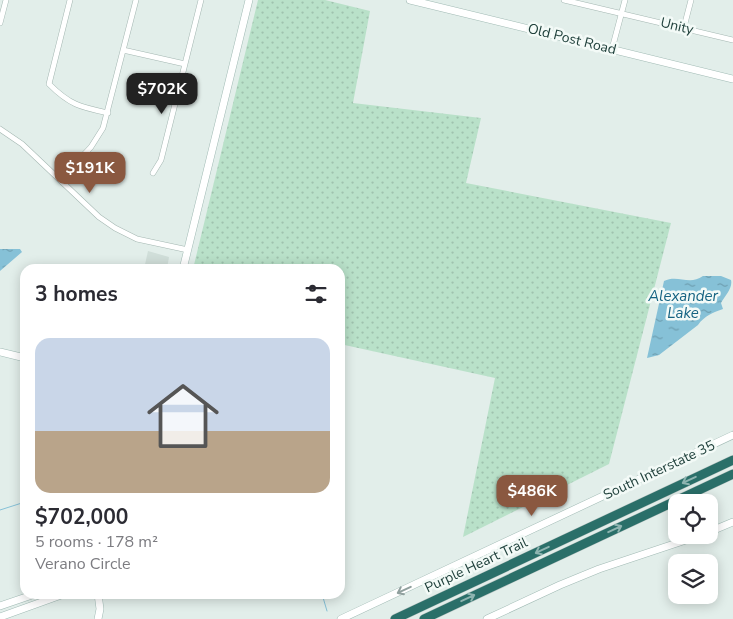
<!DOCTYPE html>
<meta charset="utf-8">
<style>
:root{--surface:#fff;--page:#f7f7f7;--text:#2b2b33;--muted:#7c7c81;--accent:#8a5840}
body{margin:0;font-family:"Nunito Sans",sans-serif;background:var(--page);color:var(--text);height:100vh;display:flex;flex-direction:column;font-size:19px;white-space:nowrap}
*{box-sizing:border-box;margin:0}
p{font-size:16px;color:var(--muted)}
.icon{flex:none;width:28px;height:28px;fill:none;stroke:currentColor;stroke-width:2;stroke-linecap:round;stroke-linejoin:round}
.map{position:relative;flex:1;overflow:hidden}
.sheet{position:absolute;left:20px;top:264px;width:325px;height:335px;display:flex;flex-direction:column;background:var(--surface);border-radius:15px;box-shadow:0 2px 12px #0003}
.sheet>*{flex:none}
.fabs{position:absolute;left:668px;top:494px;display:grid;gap:10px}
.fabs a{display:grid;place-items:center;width:50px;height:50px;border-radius:10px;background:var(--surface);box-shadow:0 2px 12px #0003;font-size:25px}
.price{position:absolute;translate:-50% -42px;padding:0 11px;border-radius:10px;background:var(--accent);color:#fff;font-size:16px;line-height:32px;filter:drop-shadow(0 1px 2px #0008)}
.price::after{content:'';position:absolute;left:50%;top:30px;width:15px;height:11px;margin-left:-8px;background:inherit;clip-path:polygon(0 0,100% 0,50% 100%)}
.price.on{background:#222;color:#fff}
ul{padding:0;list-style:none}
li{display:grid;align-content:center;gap:10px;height:265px;padding:0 15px}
li span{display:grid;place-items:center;height:155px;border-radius:15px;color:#555}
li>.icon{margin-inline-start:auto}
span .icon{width:90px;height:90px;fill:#fffc;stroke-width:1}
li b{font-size:21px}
h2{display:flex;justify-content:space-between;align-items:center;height:60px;padding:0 15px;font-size:21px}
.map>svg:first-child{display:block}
.built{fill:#d0ded9}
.grass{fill:url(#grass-dots)}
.water{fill:url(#water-ripples)}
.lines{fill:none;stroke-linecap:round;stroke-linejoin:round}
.stream{stroke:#86c1d7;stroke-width:1}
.street-casing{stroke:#a4b7b2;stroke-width:6}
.secondary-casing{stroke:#a0bab4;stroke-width:8}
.highway-casing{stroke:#c1cac8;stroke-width:10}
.street{stroke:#fff;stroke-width:5}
.secondary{stroke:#fff;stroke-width:7}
.highway{stroke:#2a6f69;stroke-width:9}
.oneway{stroke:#8eb4b0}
.oneway2{stroke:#90a09e}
.labels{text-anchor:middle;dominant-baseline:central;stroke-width:5;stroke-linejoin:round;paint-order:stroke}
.street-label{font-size:14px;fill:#20413c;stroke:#f3faf7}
.water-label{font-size:15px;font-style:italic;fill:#156382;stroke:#f3faf7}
</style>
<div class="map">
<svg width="733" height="619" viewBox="0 0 733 619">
<defs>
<pattern id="grass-dots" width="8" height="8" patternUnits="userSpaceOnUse" patternTransform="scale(1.25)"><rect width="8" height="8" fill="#b9e1c9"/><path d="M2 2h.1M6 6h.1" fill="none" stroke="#9fc2ae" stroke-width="1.8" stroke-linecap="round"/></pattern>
<pattern id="water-ripples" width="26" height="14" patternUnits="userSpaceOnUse" patternTransform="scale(1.25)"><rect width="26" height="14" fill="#86c1d7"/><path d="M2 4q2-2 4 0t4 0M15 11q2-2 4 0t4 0" fill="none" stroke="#6d9eb0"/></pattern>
</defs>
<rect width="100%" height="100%" fill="#e2eeea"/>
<path class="built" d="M148 251 169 257 167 269H144Z"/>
<path class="grass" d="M258 0H325L370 11 353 103 481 118 466 183 671 223 609 464 463 537 495 378 340 344V269H193Z"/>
<path class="water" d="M0 249H20L22 252 0 271Z
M703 276H721L731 280C733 288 725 296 721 303L723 309C714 312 704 316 698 325L659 355 647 358 664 281C678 274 689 286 703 276Z"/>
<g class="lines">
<path class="stream" d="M0 510 25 502
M322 594 327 611"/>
<g class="street-casing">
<path id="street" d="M70 0 49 84C70 105 80 107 108 113
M564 0 733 40
M0 23 6 0
M684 27 691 0
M612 49 625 0
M123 50 185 64
M0 129 22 144 99 217 115 228 137 239 188 250
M153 173 161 160 201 0
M60 180 91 147 103 128 136 0"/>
</g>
<g class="secondary-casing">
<path id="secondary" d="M410 0 733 79
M183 269 249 0
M0 352 25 358
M709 532 733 522
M0 606 35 594
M0 617 64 594
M98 619 100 609 98 594
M341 619 733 435
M487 619 560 585 599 569 701 535"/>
</g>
<g class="highway-casing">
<path id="highway" d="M395 619 733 460
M424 619 733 474"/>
</g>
<use href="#street" class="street"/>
<use href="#secondary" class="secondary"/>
<use href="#highway" class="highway"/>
</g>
<defs><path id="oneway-shaft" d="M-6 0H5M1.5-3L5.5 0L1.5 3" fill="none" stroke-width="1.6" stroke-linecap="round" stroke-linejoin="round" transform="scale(1.25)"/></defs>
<g class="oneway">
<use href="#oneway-shaft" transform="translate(689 480) rotate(155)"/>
<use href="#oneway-shaft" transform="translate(615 529) rotate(-25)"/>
<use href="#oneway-shaft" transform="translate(542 550) rotate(155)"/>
<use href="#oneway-shaft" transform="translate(468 598) rotate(-25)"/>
</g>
<use class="oneway2" href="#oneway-shaft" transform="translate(404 590) rotate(155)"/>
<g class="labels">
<g class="street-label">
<text transform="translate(677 26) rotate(13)">Unity</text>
<text transform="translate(572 39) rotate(14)">Old Post Road</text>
<text transform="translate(659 470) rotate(-25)">South Interstate 35</text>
<text transform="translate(476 565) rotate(-25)">Purple Heart Trail</text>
</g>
<g class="water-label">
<text x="683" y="296">Alexander<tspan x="683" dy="17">Lake</tspan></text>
</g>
</g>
</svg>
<div class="fabs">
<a><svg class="icon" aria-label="locate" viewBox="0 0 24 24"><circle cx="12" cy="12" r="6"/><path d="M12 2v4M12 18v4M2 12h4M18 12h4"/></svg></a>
<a><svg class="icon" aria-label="layers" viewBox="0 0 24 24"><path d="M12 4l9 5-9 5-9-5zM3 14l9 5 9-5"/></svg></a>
</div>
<b class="price on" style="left:162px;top:115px">$702K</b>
<b class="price" style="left:90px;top:194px">$191K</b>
<b class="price" style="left:532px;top:517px">$486K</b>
<section class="sheet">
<h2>3 homes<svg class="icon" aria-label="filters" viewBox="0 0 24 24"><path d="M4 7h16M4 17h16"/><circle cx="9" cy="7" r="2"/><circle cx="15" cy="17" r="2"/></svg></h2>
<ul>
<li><span style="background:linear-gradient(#c9d6e8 60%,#b9a48a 0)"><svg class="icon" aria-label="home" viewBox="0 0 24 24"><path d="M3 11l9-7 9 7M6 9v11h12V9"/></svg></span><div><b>$702,000</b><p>5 rooms · 178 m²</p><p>Verano Circle</p></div></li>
</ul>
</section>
</div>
